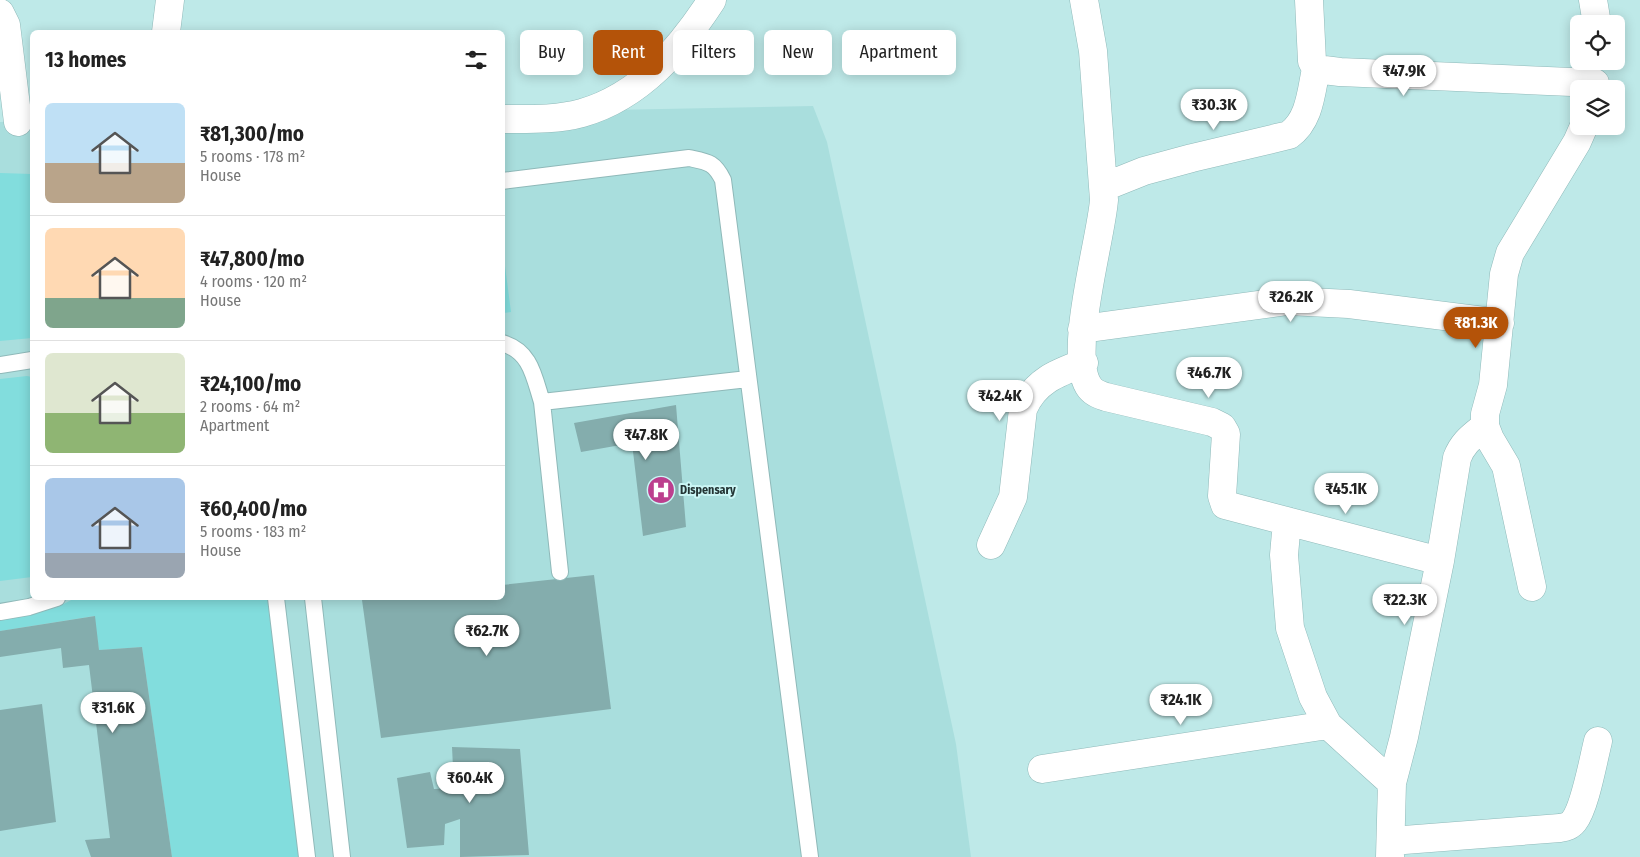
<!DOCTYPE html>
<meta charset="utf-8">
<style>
:root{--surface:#fff;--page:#f6f6f6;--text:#222;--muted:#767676;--line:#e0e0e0;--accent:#b45309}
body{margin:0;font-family:"Fira Sans Condensed",sans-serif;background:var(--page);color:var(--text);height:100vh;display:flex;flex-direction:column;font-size:19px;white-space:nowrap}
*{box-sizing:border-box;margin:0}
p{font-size:16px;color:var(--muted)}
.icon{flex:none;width:28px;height:28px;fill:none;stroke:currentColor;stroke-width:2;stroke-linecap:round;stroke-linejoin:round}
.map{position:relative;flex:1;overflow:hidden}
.side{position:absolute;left:30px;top:30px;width:475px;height:570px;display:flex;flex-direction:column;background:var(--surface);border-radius:8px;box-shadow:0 2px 12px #0003}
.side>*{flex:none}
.banner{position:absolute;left:520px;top:30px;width:475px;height:45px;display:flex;gap:10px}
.controls{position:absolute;left:1570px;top:15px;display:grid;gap:10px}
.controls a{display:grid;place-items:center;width:55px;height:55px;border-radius:8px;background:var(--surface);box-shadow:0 2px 12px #0003;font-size:25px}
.price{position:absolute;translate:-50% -42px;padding:0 11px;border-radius:18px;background:#fff;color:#222;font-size:16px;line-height:32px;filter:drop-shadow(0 1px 2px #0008)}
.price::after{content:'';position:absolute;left:50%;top:30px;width:15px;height:11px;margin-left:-8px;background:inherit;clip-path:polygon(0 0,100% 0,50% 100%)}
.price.current{background:var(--accent);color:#fff}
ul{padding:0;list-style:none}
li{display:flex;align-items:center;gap:15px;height:125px;padding:0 15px}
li+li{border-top:1px solid var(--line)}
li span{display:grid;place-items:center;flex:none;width:140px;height:100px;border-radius:8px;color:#555}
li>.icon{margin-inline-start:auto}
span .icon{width:60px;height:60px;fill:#fffc;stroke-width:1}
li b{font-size:21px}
h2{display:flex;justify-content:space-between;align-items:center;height:60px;padding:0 15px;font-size:21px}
.pill{padding:0 18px;border-radius:8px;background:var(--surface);box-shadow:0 2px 12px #0003;font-size:18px;line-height:45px}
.pill.current{background:var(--accent);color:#fff}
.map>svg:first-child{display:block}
.built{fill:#a9dedd}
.green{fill:#82dddd}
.building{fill:#84adad}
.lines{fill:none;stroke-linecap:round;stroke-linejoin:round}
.lane-casing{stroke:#8fb9b9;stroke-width:18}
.street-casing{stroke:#8fb9b9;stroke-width:29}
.lane{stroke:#fff;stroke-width:16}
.street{stroke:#fff;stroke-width:28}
.labels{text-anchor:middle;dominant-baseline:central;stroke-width:4;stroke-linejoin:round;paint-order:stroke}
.poi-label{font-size:12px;font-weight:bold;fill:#233434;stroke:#cbf6f5;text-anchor:start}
</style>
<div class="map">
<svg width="1640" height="857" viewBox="0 0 1640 857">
<rect width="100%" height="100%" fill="#bee9e8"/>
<path class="built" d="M813 106 827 142 956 744 971 857H0V122L32 121V598H502L503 112Z"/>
<path class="green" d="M0 173 32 174V338L0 341Z
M502 243 511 312 503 313H502Z
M27 376 32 377V577L0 581V379Z
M75 598H269L299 857H172L142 647 99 650 94 616 0 631V618L58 607Z"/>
<path class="building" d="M676 405 686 527 643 536 632 443 581 452 574 423Z
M594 575 611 709 381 738 362 600 384 598H502V585Z
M95 616 99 650 142 647 172 857H91L85 840 110 838 89 665 63 668 61 648 0 657V631Z
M42 704 56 822 0 831V710Z
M452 747 520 749 529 855 460 857V819L445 824 444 845 407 848 397 778 430 772 434 789 454 788Z"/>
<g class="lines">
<g class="lane-casing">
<path id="lane" d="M502 181 689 158C708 162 714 162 723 180L810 857
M502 343C531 351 534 377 542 402L748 379
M0 365 32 360
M542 402 560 572
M276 598 307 857
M313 598 342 857
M0 612 29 607 57 598"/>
</g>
<g class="street-casing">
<path id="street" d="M1084 0 1093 51 1104 200C1101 240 1066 358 1090 388 1094 393 1100 395 1106 397L1212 422 1222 427 1226 434 1222 496 1225 505 1440 561
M1309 0 1312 61 1316 69 1340 72 1595 83
M1593 0 1597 24
M0 13 6 25 18 122
M166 32 170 0
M502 119C529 119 557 120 582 113 641 96 680 49 712 0
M1104 187 1144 171 1192 158 1289 135C1310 120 1311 92 1316 69
M1082 329 1288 301 1349 304 1500 323
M1287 521 1284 555 1290 628 1313 697 1328 725 1392 783
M991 545 1013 497 1023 409C1035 381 1057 373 1084 363
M1532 587 1506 466 1490 439 1485 426V414L1493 385 1504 274 1510 253 1577 142 1584 126
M1042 769 1328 725
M1391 841 1560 828C1566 827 1570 826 1574 821 1585 807 1593 761 1598 741
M1390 857 1392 783 1404 737 1440 561 1457 458C1463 442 1473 436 1485 426"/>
</g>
<use href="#lane" class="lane"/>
<use href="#street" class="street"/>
</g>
<defs>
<g id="hospital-disc" transform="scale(1.4375)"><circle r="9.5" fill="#bc3f8e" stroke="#cbf6f5"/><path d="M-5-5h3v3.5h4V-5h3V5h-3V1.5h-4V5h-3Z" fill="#fff"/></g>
</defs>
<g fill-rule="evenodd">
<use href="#hospital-disc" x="661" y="490"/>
</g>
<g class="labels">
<g class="poi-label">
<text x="680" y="490">Dispensary</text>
</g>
</g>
</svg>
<div class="controls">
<a><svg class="icon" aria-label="locate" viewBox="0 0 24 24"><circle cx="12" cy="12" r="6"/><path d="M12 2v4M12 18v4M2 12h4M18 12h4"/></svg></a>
<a><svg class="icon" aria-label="layers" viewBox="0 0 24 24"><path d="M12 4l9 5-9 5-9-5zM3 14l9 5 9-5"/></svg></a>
</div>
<b class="price" style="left:1404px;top:97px">₹47.9K</b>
<b class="price" style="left:1214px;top:131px">₹30.3K</b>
<b class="price" style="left:1291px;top:323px">₹26.2K</b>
<b class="price current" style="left:1476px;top:349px">₹81.3K</b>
<b class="price" style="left:1209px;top:399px">₹46.7K</b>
<b class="price" style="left:1000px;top:422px">₹42.4K</b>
<b class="price" style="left:646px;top:461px">₹47.8K</b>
<b class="price" style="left:1346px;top:515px">₹45.1K</b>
<b class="price" style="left:1405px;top:626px">₹22.3K</b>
<b class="price" style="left:487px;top:657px">₹62.7K</b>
<b class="price" style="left:1181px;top:726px">₹24.1K</b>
<b class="price" style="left:113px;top:734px">₹31.6K</b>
<b class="price" style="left:470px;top:804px">₹60.4K</b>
<div class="banner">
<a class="pill">Buy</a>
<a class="pill current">Rent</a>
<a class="pill">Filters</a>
<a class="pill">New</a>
<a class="pill">Apartment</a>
</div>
<section class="side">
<h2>13 homes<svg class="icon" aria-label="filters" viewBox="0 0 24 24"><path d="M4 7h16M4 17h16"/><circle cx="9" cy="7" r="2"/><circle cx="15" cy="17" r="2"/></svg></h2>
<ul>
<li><span style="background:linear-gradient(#bfe0f5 60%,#b9a48a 0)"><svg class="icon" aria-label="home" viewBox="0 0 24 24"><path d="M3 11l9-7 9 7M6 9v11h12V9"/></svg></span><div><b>₹81,300/mo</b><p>5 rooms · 178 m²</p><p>House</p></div></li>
<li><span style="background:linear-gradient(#ffd9b3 70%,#7fa58c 0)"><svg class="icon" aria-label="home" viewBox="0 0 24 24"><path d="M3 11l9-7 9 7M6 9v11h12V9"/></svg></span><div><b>₹47,800/mo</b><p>4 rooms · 120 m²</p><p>House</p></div></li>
<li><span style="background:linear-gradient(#dfe7d0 60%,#8fb573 0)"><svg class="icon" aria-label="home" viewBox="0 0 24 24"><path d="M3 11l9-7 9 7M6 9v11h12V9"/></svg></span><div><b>₹24,100/mo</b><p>2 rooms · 64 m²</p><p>Apartment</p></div></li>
<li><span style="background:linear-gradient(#a9c7e8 75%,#9aa5b1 0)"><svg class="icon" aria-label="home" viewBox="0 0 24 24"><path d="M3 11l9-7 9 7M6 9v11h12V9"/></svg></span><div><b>₹60,400/mo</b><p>5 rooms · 183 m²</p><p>House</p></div></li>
</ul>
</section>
</div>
